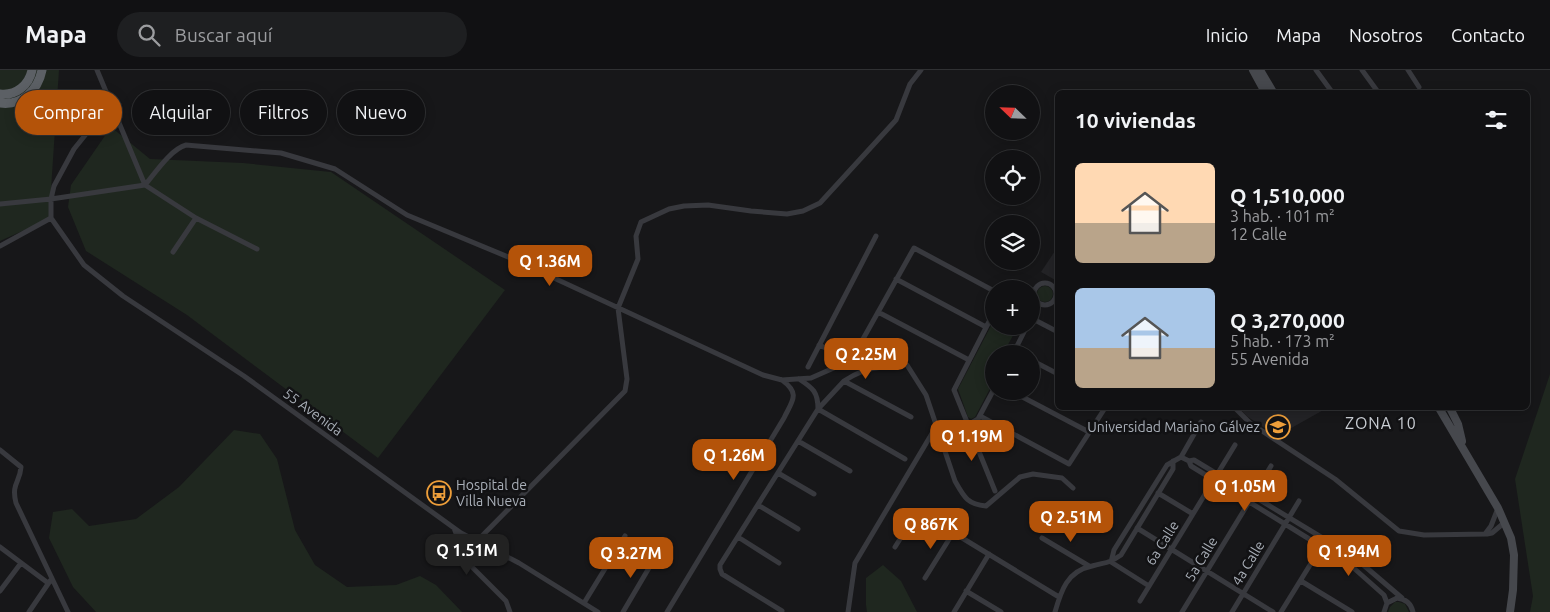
<!DOCTYPE html>
<html lang="es">
<meta charset="utf-8">
<style>
:root{--surface:#111113;--page:#1e1f21;--text:#f1f3f6;--muted:#9c9da0;--line:#303133;--accent:#b45309}
body{margin:0;font-family:Ubuntu,sans-serif;background:var(--page);color:var(--text);height:100vh;display:flex;flex-direction:column;font-size:19px;white-space:nowrap}
*{box-sizing:border-box;margin:0}
p{font-size:16px;color:var(--muted)}
.icon{flex:none;width:28px;height:28px;fill:none;stroke:currentColor;stroke-width:2;stroke-linecap:round;stroke-linejoin:round}
.map{position:relative;flex:1;overflow:hidden}
.drawer{position:absolute;left:1055px;top:20px;width:475px;height:320px;display:flex;flex-direction:column;background:var(--surface);border-radius:8px;box-shadow:0 2px 12px #0003,0 0 0 1px var(--line)}
.drawer>*{flex:none}
.guide{position:absolute;left:15px;top:20px;width:475px;height:45px;display:flex;gap:10px}
.needle{width:32px;rotate:293deg}
.controls{position:absolute;left:985px;top:15px;display:grid;gap:10px}
.controls a{display:grid;place-items:center;width:55px;height:55px;border-radius:50%;background:var(--surface);box-shadow:0 2px 12px #0003,0 0 0 1px var(--line);font-size:25px}
.price{position:absolute;translate:-50% -42px;padding:0 11px;border-radius:10px;background:var(--accent);color:#fff;font-size:16px;line-height:32px;filter:drop-shadow(0 1px 2px #0008)}
.price::after{content:'';position:absolute;left:50%;top:30px;width:15px;height:11px;margin-left:-8px;background:inherit;clip-path:polygon(0 0,100% 0,50% 100%)}
.price.current{background:#222;color:#fff}
ul{padding:0;list-style:none}
li{display:flex;align-items:center;gap:15px;height:125px;padding:0 20px}
li span{display:grid;place-items:center;flex:none;width:140px;height:100px;border-radius:8px;color:#555}
li>.icon{margin-inline-start:auto}
span .icon{width:60px;height:60px;fill:#fffc;stroke-width:1}
li b{font-size:21px}
h2{display:flex;justify-content:space-between;align-items:center;height:60px;padding:0 20px;font-size:21px}
.chip{padding:0 18px;border-radius:22px;background:var(--surface);box-shadow:0 2px 12px #0003,0 0 0 1px var(--line);font-size:18px;line-height:45px}
.chip.current{background:var(--accent);color:#fff}
header{display:flex;align-items:center;gap:30px;box-sizing:border-box;height:70px;padding:0 25px;background:var(--surface);border-bottom:1px solid var(--line)}
header strong{font-size:24px}
nav{display:flex;gap:28px;margin-inline-start:auto;font-size:18px}
.search{width:350px;height:45px;background:var(--page);display:flex;align-items:center;gap:12px;box-sizing:border-box;padding:0 18px;border-radius:28px;color:var(--muted);font-size:19px}
.map>svg:first-child{display:block}
.built{fill:#232326}
.green{fill:#1f271f}
.lines{fill:none;stroke-linecap:round;stroke-linejoin:round}
.minor{stroke:#38393e;stroke-width:5}
.secondary{stroke:#46484d;stroke-width:8}
.trunk{stroke:#5c6065;stroke-width:9}
.labels{text-anchor:middle;dominant-baseline:central;stroke-width:5;stroke-linejoin:round;paint-order:stroke}
.street-label{font-size:14px;fill:#a9afb8;stroke:#121214}
.poi-label{font-size:14px;fill:#a9afb8;stroke:#121214;text-anchor:end}
.quarter-label{font-size:16px;letter-spacing:1px;fill:#caced4;stroke:#121214}
</style>
<header>
<strong>Mapa</strong>
<div class="search"><svg class="icon" aria-label="search" viewBox="0 0 24 24"><circle cx="10" cy="10" r="6"/><path d="M15 15l6 6"/></svg>Buscar aquí</div>
<nav><a>Inicio</a><a>Mapa</a><a>Nosotros</a><a>Contacto</a></nav>
</header>
<div class="map">
<svg width="1550" height="542" viewBox="0 0 1550 542">
<rect width="100%" height="100%" fill="#171719"/>
<path class="built" d="M1057 178V211L1041 202Z
M1239 338H1327L1277 366 1248 347Z"/>
<path class="green" d="M0 0H59L49 149 0 171Z
M111 57 150 89 243 93 331 102 505 220 378 388 187 245 86 181 68 137 71 115Z
M1037 224a8 8 0 1 1 16 0a8 8 0 1 1-16 0Z
M994 250V256H1018L1003 284H994V311L975 347 971 349 968 347 958 319Z
M1550 304V542H1530L1533 526 1515 409Z
M234 360 260 364 277 389 295 460 315 495 347 517 396 515 420 506 436 515 462 542H96L73 517 49 468 53 442 72 439 89 456 136 449 179 417Z
M883 495 901 511 917 542H867L866 535V508Z
M1395 532H1399L1405 534 1409 542H1388L1390 537Z"/>
<g class="lines">
<path class="minor" d="M97 0 145 115 196 148 257 179
M1316 0 1332 22
M1362 0 1378 22
M1408 0 1419 17
M112 32 74 79 54 116 51 129V148L84 195 123 226 244 306 461 463 519 493 598 542
M0 134 51 129 145 115C155 103 171 79 186 75L281 83 335 99 407 145 513 189 763 305 782 310 811 308 861 286 891 285 907 295 926 325 955 411C964 427 967 434 986 436L1020 407 1033 404 1062 408 1073 418
M0 176 51 148
M173 182 196 148
M896 209 986 257
M1034 224a11 11 0 1 1 22 0a11 11 0 1 1-22 0Z
M878 242 969 290
M994 242 954 320 995 421
M1031 248 1058 262
M1031 248 1032 239 1039 234
M819 275 837 283 858 273 863 269 914 178 994 221
M1013 284 1027 256
M1031 290 1058 304
M808 297 876 166
M844 311C856 303 868 298 883 297
M1011 321 1089 362
M1235 338 1250 353 1335 409 1399 461 1424 465 1487 464 1492 463 1505 452
M980 346 1069 394 1105 338
M968 355 978 349 994 319
M798 371 850 401
M0 380 21 397C20 413 11 413 16 433L68 542
M1181 387 1189 391 1194 390 1354 487 1402 528
M905 389 818 339 844 311 911 347
M1189 391 1191 396 1348 493 1384 525 1387 533
M778 403 814 424
M1158 423 1193 444
M758 435 798 459
M454 458 466 491 506 531 510 542
M1137 458 1273 542
M1485 464 1491 456 1498 438
M738 467 779 493
M1042 468 1089 496
M478 470 625 321 627 309 618 238 638 189 636 166 641 152 669 139 684 136 708 135 751 141 787 144 803 141 820 133 896 50 910 14 921 0
M0 477 48 513
M895 477 914 447 921 443 1059 527
M1111 492 1114 480 1167 395 1181 387 1201 352
M1111 492 1149 516
M925 508 953 463
M1301 511 1352 542
M0 521 21 493
M966 521 1001 542
M1140 531 1235 375
M584 533 625 466
M782 541 722 504 720 499V495L818 339C818 322 813 318 799 309
M29 542 50 511
M623 542 656 486
M667 542 784 348C792 331 801 324 782 310
M848 542 855 493 937 355
M954 542 989 484
M1055 542C1061 521 1067 501 1092 496 1106 492 1108 494 1121 485L1173 399V391
M1182 542 1271 396
M1232 542 1299 431
M1281 542 1326 469
M1384 542 1387 533 1397 528C1406 529 1411 533 1413 542"/>
<path class="secondary" d="M1253 0 1265 22
M1260 0 1273 22
M1439 338 1498 438 1511 468 1514 485 1513 520 1510 542
M1450 338 1458 354 1462 371"/>
<path class="trunk" d="M0 24C16 26 29 15 32 0
M0 33C22 36 38 20 42 0"/>
</g>
<defs>
<g id="university-ring" transform="scale(1.25)"><circle r="9.5" fill="#121214" stroke="#ed9e3a" stroke-width="1.5"/><path d="M0-5L7-2L0 1L-7-2ZM-4 1L0 2.5L4 1V4Q0 6-4 4Z" fill="#ed9e3a"/></g>
<g id="bus-ring" transform="scale(1.25)"><circle r="9.5" fill="#121214" stroke="#ed9e3a" stroke-width="1.5"/><path d="M-5-6H5V4H4V6H2V4H-2V6H-4V4H-5ZM-3.5-4V0h7V-4ZM-3.5 1.2v1.5H-2V1.2ZM2 1.2v1.5H3.5V1.2Z" fill="#ed9e3a"/></g>
</defs>
<g fill-rule="evenodd">
<use href="#university-ring" x="1278" y="357"/>
<use href="#bus-ring" x="439" y="423"/>
</g>
<g class="labels">
<g class="street-label">
<text transform="translate(313 342) rotate(36)">55 Avenida</text>
<text transform="translate(1162 473) rotate(-58)">6a Calle</text>
<text transform="translate(1201 489) rotate(-59)">5a Calle</text>
<text transform="translate(1248 493) rotate(-59)">4a Calle</text>
</g>
<g class="poi-label">
<text x="1260" y="357">Universidad Mariano Gálvez</text>
<text x="456" y="415" text-anchor="start">Hospital de<tspan x="456" dy="16">Villa Nueva</tspan></text>
</g>
<g class="quarter-label">
<text x="1381" y="353">ZONA 10</text>
</g>
</g>
</svg>
<div class="controls">
<a><svg class="needle" viewBox="-14 -14 28 28"><path d="M0-13l5 13h-10z" fill="#e53935"/><path d="M0 13l5-13h-10z" fill="#9c9da0"/></svg></a>
<a><svg class="icon" aria-label="locate" viewBox="0 0 24 24"><circle cx="12" cy="12" r="6"/><path d="M12 2v4M12 18v4M2 12h4M18 12h4"/></svg></a>
<a><svg class="icon" aria-label="layers" viewBox="0 0 24 24"><path d="M12 4l9 5-9 5-9-5zM3 14l9 5 9-5"/></svg></a>
<a>+</a>
<a>−</a>
</div>
<b class="price" style="left:550px;top:217px">Q 1.36M</b>
<b class="price" style="left:866px;top:310px">Q 2.25M</b>
<b class="price" style="left:972px;top:392px">Q 1.19M</b>
<b class="price" style="left:734px;top:411px">Q 1.26M</b>
<b class="price" style="left:1245px;top:442px">Q 1.05M</b>
<b class="price" style="left:1071px;top:473px">Q 2.51M</b>
<b class="price" style="left:931px;top:480px">Q 867K</b>
<b class="price current" style="left:467px;top:506px">Q 1.51M</b>
<b class="price" style="left:1349px;top:507px">Q 1.94M</b>
<b class="price" style="left:631px;top:509px">Q 3.27M</b>
<div class="guide">
<a class="chip current">Comprar</a>
<a class="chip">Alquilar</a>
<a class="chip">Filtros</a>
<a class="chip">Nuevo</a>
</div>
<section class="drawer">
<h2>10 viviendas<svg class="icon" aria-label="filters" viewBox="0 0 24 24"><path d="M4 7h16M4 17h16"/><circle cx="9" cy="7" r="2"/><circle cx="15" cy="17" r="2"/></svg></h2>
<ul>
<li><span style="background:linear-gradient(#ffd9b3 60%,#b9a48a 0)"><svg class="icon" aria-label="home" viewBox="0 0 24 24"><path d="M3 11l9-7 9 7M6 9v11h12V9"/></svg></span><div><b>Q 1,510,000</b><p>3 hab. · 101 m²</p><p>12 Calle</p></div></li>
<li><span style="background:linear-gradient(#a9c7e8 60%,#b9a48a 0)"><svg class="icon" aria-label="home" viewBox="0 0 24 24"><path d="M3 11l9-7 9 7M6 9v11h12V9"/></svg></span><div><b>Q 3,270,000</b><p>5 hab. · 173 m²</p><p>55 Avenida</p></div></li>
</ul>
</section>
</div>
